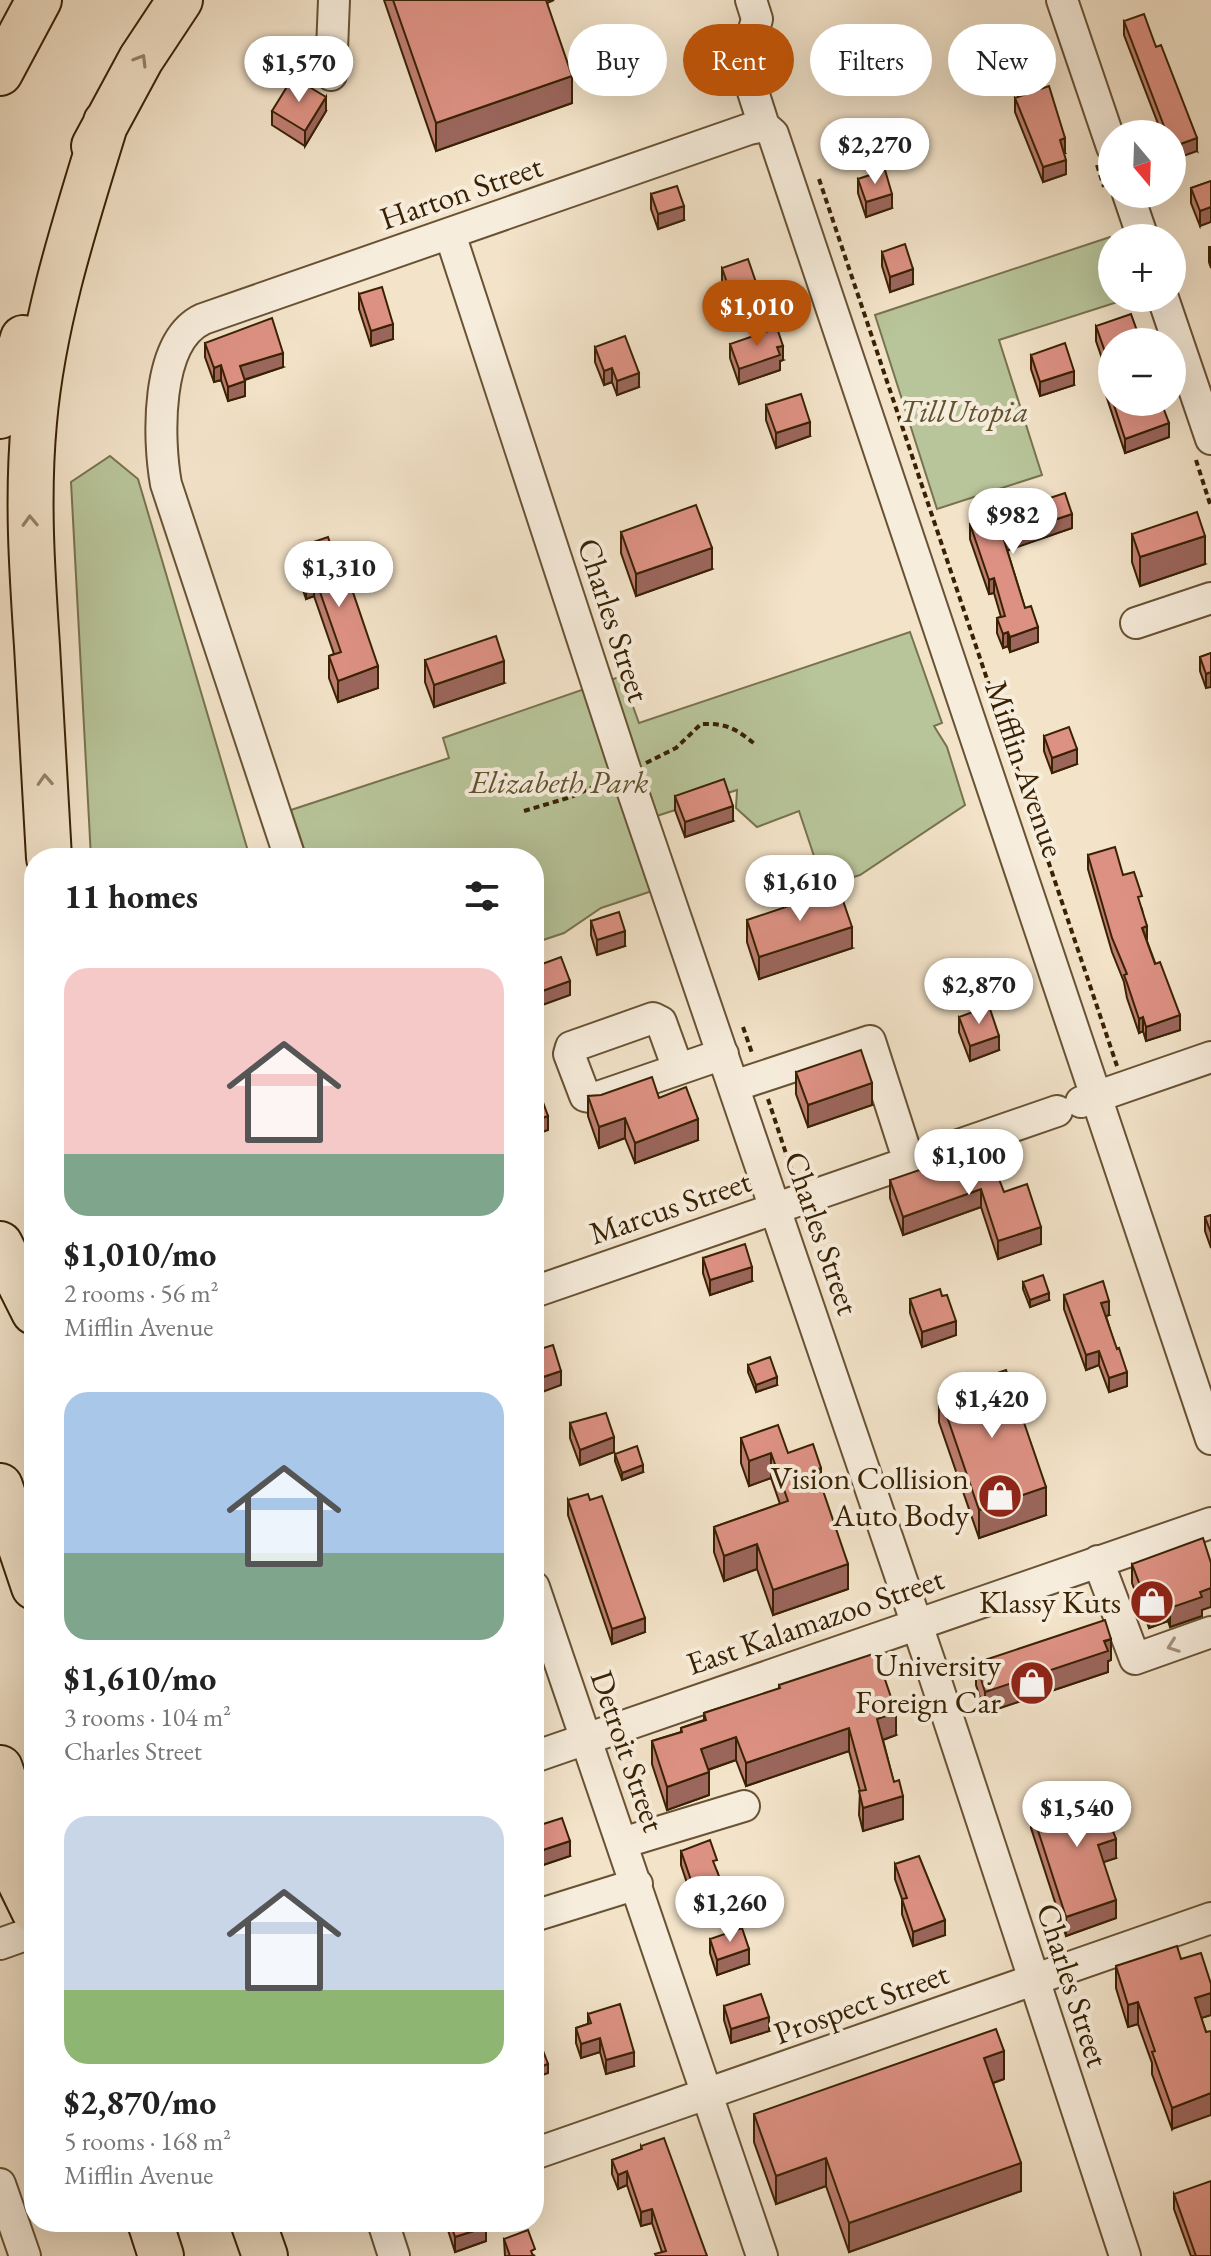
<!DOCTYPE html>
<meta charset="utf-8">
<style>
:root{--surface:#fff;--page:#f6f6f6;--text:#222;--muted:#767676;--accent:#b45309}
body{margin:0;font-family:"EB Garamond",serif;background:var(--page);color:var(--text);height:100vh;display:flex;flex-direction:column;font-size:30px;white-space:nowrap}
*{box-sizing:border-box;margin:0}
p{font-size:26px;color:var(--muted)}
.icon{flex:none;width:44px;height:44px;fill:none;stroke:currentColor;stroke-width:2;stroke-linecap:round;stroke-linejoin:round}
.map{position:relative;flex:1;overflow:hidden}
.sheet{position:absolute;left:24px;top:848px;width:520px;height:1384px;display:flex;flex-direction:column;background:var(--surface);border-radius:32px;box-shadow:0 8px 32px #0002}
.sheet>*{flex:none}
.hud{position:absolute;left:568px;top:24px;width:522px;height:72px;display:flex;gap:16px}
.needle{width:52px;rotate:161deg}
.fabs{position:absolute;left:1098px;top:120px;display:grid;gap:16px}
.fabs a{display:grid;place-items:center;width:88px;height:88px;border-radius:50%;background:var(--surface);box-shadow:0 8px 32px #0002;font-size:40px}
.price{position:absolute;translate:-50% -68px;padding:0 18px;border-radius:28px;background:#fff;color:#222;font-size:26px;line-height:52px;filter:drop-shadow(0 2px 4px #0008)}
.price::after{content:'';position:absolute;left:50%;top:48px;width:24px;height:18px;margin-left:-12px;background:inherit;clip-path:polygon(0 0,100% 0,50% 100%)}
.price.on{background:var(--accent);color:#fff}
ul{padding:0;list-style:none}
li{display:grid;align-content:center;gap:16px;height:424px;padding:0 40px}
li span{display:grid;place-items:center;height:248px;border-radius:24px;color:#555}
li>.icon{margin-inline-start:auto}
span .icon{width:144px;height:144px;fill:#fffc;stroke-width:1}
li b{font-size:34px}
h2{display:flex;justify-content:space-between;align-items:center;height:96px;padding:0 40px;font-size:34px}
.pill{padding:0 28px;border-radius:36px;background:var(--surface);box-shadow:0 8px 32px #0002;font-size:28px;line-height:72px}
.pill.on{background:var(--accent);color:#fff}
.map>svg:first-child{display:block}
.green{fill:#b8c499;stroke:#78734e;stroke-width:2}
.lines{fill:none;stroke-linecap:round;stroke-linejoin:round}
.minor-casing{stroke:#685234;stroke-width:34}
.highway-casing{stroke:#392203;stroke-width:48}
.path{stroke:#392203;stroke-width:4;stroke-dasharray:6 4;stroke-linecap:butt}
.minor{stroke:#f7eddc;stroke-width:30}
.highway{stroke:#f3e3c9;stroke-width:44}
.wall{fill:#be7d71;stroke:#392203;stroke-width:2}
.shaded-wall{fill:#9b665c;stroke:#392203;stroke-width:2}
.building{fill:#dd9183;stroke:#392203;stroke-width:2}
.oneway{stroke:#968266}
.oneway2{stroke:#a2927a}
.labels{text-anchor:middle;dominant-baseline:central;stroke-width:8;stroke-linejoin:round;paint-order:stroke}
.street-label{font-size:32px;fill:#392203;stroke:#f7eddc}
.park-label{font-size:32px;font-style:italic;fill:#5f5330;stroke:#f7eddc}
.poi-label{font-size:32px;fill:#392203;stroke:#f7eddc;text-anchor:end}
</style>
<div class="map">
<svg width="1211" height="2256" viewBox="0 0 1211 2256">
<rect width="100%" height="100%" fill="#f3e3c9"/>
<filter id="stains"><feTurbulence type="fractalNoise" baseFrequency=".0025" numOctaves="4"/><feColorMatrix values="0 0 0 0 .2 0 0 0 0 .09 0 0 0 0 .02 0 0 0 .5 -.17"/></filter>
<radialGradient id="worn" r=".72"><stop offset=".6" stop-color="#630" stop-opacity="0"/><stop offset="1" stop-color="#630" stop-opacity=".3"/></radialGradient>
<path class="green" d="M1110 237 1112 244V298H1130L999 340 1042 475 937 509 875 315Z
M110 456 138 479 250 858H91L71 482Z
M910 632 942 723 934 726 947 747 965 805 860 875 824 886 799 811 757 827 736 808 737 790 629 825 652 891 601 908 564 933 534 943V858H307L291 810 449 758 443 738 622 676 639 723Z"/>
<g class="lines">
<g class="minor-casing">
<path id="minor" d="M751 0 757 19 749 48 747 73 764 126
M1062 0 1112 147
M331 75 334 0
M764 126 773 134 1211 1439
M1128 194 1143 238
M450 234 626 772 930 1663 1125 2256
M1163 298 1211 439
M1136 623 1211 598
M290 858 166 484C158 440 155 341 203 319L749 129 764 126
M678 1069 661 1022 653 1018 571 1047 569 1054 585 1096 595 1098 723 1054
M734 1086 870 1041 909 1162
M1081 1102 1211 1057
M534 1292 1057 1111
M1098 1561 1135 1659 1211 1632
M534 1587 762 2256
M534 1757 1211 1523
M622 1843 744 1806
M534 1916 637 1884
M0 1944 34 1932
M534 2154 1211 1918
M0 2184 25 2256
M383 2222 394 2256"/>
</g>
<g class="highway-casing">
<path id="highway" d="M0 73 39 0
M94 146 141 59 180 0
M0 416 23 338
M49 858C45 787 41 717 37 646 32 571 27 497 34 422 43 320 76 220 106 122
M0 1244 34 1312
M0 1486 34 1587
M0 1768 34 1870
M2 1845 34 1911
M150 2222 161 2256
M253 2222 265 2256"/>
</g>
<path class="path" d="M1097 165 1104 187
M819 179 1117 1066
M1172 255 1180 278
M1196 460 1211 507
M646 763 676 748 701 724C728 723 736 729 756 745
M524 811 571 797 606 781
M743 1027 752 1053
M768 1099 794 1178"/>
<use href="#minor" class="minor"/>
<use href="#highway" class="highway"/>
</g>
<path class="wall" d="M384 0H554L547 3 572 103 436 151Z
M1124 21 1156 47 1197 151 1172 134H1162L1124 35Z
M1015 98 1065 153H1064L1066 174 1043 182 1015 112Z
M272 111H326L305 146 272 125Z
M858 179 892 208 866 217 858 193Z
M1211 181 1200 226 1191 203V188Z
M651 194 684 220 658 229 651 209Z
M1209 247H1211V268L1209 262Z
M882 252 913 284 890 292 882 266Z
M722 268 761 311 735 320 722 283Z
M359 294 393 339 371 346 359 309Z
M1096 326 1112 342V402H1161L1169 437 1125 453 1103 386V371L1106 370 1096 341Z
M205 343 283 367 245 380V396L228 401 221 380 214 382 205 357Z
M730 344 783 360 780 361V370L739 384 730 358Z
M595 347 639 387 617 395 612 382 604 385 595 362Z
M1031 355 1074 385 1040 396 1031 369Z
M766 405 810 436 776 448 766 420Z
M970 524 1072 528 1007 550 1025 608 1038 642 1010 652 1008 646 1003 648 997 633V618L1001 617 994 593 989 594 970 539Z
M621 532 712 569 636 596 621 553Z
M1132 534 1205 564 1140 586 1132 562Z
M296 548 338 567 378 688 338 702 329 678V656L334 654 314 596 306 599 296 569Z
M1211 653 1206 688 1200 671V657Z
M425 660 504 683 434 707 425 682Z
M1044 736 1077 764 1052 773 1044 751Z
M675 796 733 821 685 837 675 810Z
M1088 855 1123 875 1142 909 1147 941 1180 1030 1146 1041 1143 1031 1139 1033 1127 998 1124 982 1112 952 1088 869Z
M747 920 852 948 759 979 747 942Z
M591 921 625 946 597 955 591 935Z
M959 1017 999 1050 970 1061 959 1032Z
M796 1072 872 1105 808 1127 796 1094Z
M588 1096 659 1098 698 1140 635 1163 625 1138 599 1148 588 1116Z
M890 1180H942L1004 1192 1041 1244 998 1259 981 1207 903 1235 890 1198Z
M1211 1215V1248L1205 1231V1217Z
M703 1258 752 1281 710 1295 703 1273Z
M1023 1282 1049 1300 1030 1307 1023 1289Z
M1064 1295 1109 1315 1106 1316 1127 1386 1109 1392 1099 1365 1086 1370 1064 1309Z
M942 1296 956 1335 922 1347 910 1313V1299Z
M748 1365 777 1385 756 1392 748 1372Z
M939 1393 1046 1515 979 1538 939 1422Z
M570 1423 614 1452 580 1465 570 1438Z
M741 1438 788 1453 821 1485 848 1589 773 1615 757 1569 724 1581 714 1552V1527L780 1504 771 1478 749 1486 741 1463Z
M615 1454 643 1472 622 1480 615 1461Z
M568 1500 645 1632 612 1644 568 1515Z
M1132 1564 1202 1610V1616L1170 1627 1168 1621 1149 1628 1132 1583Z
M1111 1660 1108 1661V1672L985 1713 976 1685V1663Z
M779 1685 896 1735 883 1740 903 1819 863 1831 859 1815 860 1791 849 1751 746 1786 736 1760 708 1770 709 1795 667 1810 652 1764V1741L681 1732V1728L704 1720V1713L779 1689Z
M1031 1809 1116 1858 1103 1862 1116 1918 1066 1936 1031 1828Z
M534 1827 570 1856 540 1866 534 1849Z
M681 1851 717 1871 726 1909 696 1919 690 1902V1892L681 1865Z
M895 1864 945 1935 913 1946 902 1914V1899L895 1879Z
M710 1939 749 1964 717 1975 710 1953Z
M1181 1959 1211 2015 1201 2018 1206 2032 1172 2129 1152 2074V2063L1138 2024 1128 2027 1116 1988V1966Z
M724 2006 769 2031 731 2043 724 2020Z
M588 2014 634 2066 606 2074 600 2052 581 2058 576 2043V2028L588 2024Z
M1004 2079 993 2083 1021 2191 849 2252 826 2186 776 2204 754 2142V2114Z
M641 2146 707 2256 662 2252 652 2223 641 2226 627 2185 618 2189 612 2174V2160L641 2150Z
M1174 2194 1211 2256H1191L1174 2209Z
M448 2222H485L486 2241 455 2252 448 2230Z
M504 2239 535 2256H505Z"/>
<path class="shaded-wall" d="M572 76V103L436 151V123Z
M326 97V111L305 146V131Z
M1065 138V153L1060 154V140Z
M1197 138V151L1172 160V147Z
M1066 160V174L1043 182V167Z
M892 194V208L866 217V202Z
M684 206V220L658 229V214Z
M1211 207V222L1200 226V211Z
M913 269V284L890 292V277Z
M761 297V311L735 320V306Z
M393 324V339L371 346V331Z
M783 346V360L780 361V370L739 384V369L777 347Z
M283 353V367L240 381V366Z
M221 365V380L214 382V368Z
M612 368V382L604 385V371Z
M1074 371V385L1040 396V382Z
M639 373V387L617 395V381Z
M245 381V396L228 401V387Z
M810 422V436L776 448V433Z
M1169 423V437L1125 453V439Z
M1072 514V528L1003 552V537Z
M1205 536V564L1140 586V557Z
M712 548V569L636 596V574Z
M314 575V596L306 599V577Z
M994 578V593L989 594V580Z
M1038 627V642L1010 652V637Z
M1008 632V646L1003 648V634Z
M504 661V683L434 707V685Z
M378 666V688L338 702V681Z
M1211 672V687L1206 688V674Z
M1077 749V764L1052 773V758Z
M733 806V821L685 837V822Z
M1147 926V940L1142 928Z
M852 927V948L759 979V957Z
M625 931V946L597 955V940Z
M570 981V995L534 1008V994Z
M1180 1015V1030L1146 1041V1027Z
M1143 1017V1031L1139 1033V1019Z
M999 1036V1050L970 1061V1046Z
M872 1083V1105L808 1127V1105Z
M548 1116V1130L534 1135V1121Z
M625 1118V1138L599 1148V1127Z
M698 1119V1140L635 1163V1143Z
M981 1189V1207L903 1235V1217Z
M1041 1227V1244L998 1259V1241Z
M752 1267V1281L710 1295V1280Z
M1049 1293V1300L1030 1307V1300Z
M1109 1301V1315L1101 1318V1303Z
M956 1321V1335L922 1347V1332Z
M1099 1351V1365L1086 1370V1355Z
M561 1371V1385L534 1395V1380Z
M1127 1372V1386L1109 1392V1378Z
M777 1377V1385L756 1392V1385Z
M614 1437V1452L580 1465V1450Z
M771 1453V1478L749 1486V1461Z
M643 1465V1472L622 1480V1473Z
M821 1468V1493L816 1470Z
M1046 1487V1515L979 1538V1510Z
M757 1544V1569L724 1581V1556Z
M848 1564V1589L773 1615V1590Z
M1211 1588V1607L1202 1610V1616L1170 1627V1608L1200 1592Z
M1168 1602V1621L1149 1628V1609Z
M645 1618V1632L612 1644V1629Z
M1111 1639V1660L1108 1661V1672L985 1713V1692Z
M896 1712V1735L877 1742V1719Z
M849 1728V1751L746 1786V1763Z
M736 1737V1760L701 1772V1749Z
M709 1772V1795L667 1810V1787Z
M903 1796V1819L863 1831V1808Z
M1116 1839V1858L1098 1864V1845Z
M570 1841V1856L540 1866V1851Z
M726 1894V1909L696 1919V1905Z
M1116 1900V1918L1066 1936V1917Z
M945 1920V1935L913 1946V1932Z
M749 1949V1964L717 1975V1960Z
M1211 1993V2015L1195 2020V1998Z
M1138 2002V2024L1128 2027V2005Z
M769 2017V2031L731 2043V2029Z
M539 2019V2028L534 2030V2021Z
M600 2038V2052L581 2058V2044Z
M1004 2051V2079L984 2086V2058Z
M634 2052V2066L606 2074V2060Z
M548 2064V2073L534 2078V2069Z
M1211 2093V2115L1172 2129V2108Z
M539 2104V2116L534 2118V2105Z
M826 2158V2186L776 2204V2176Z
M1021 2163V2191L849 2252V2223Z
M627 2171V2185L618 2189V2175Z
M652 2209V2223L641 2226V2212Z
M486 2227V2241L455 2252V2237Z"/>
<path class="building" d="M393 0H546L572 76 436 123Z
M1144 14 1156 47 1161 45 1197 138 1172 147V134H1167L1124 21Z
M293 77 326 97 305 131 272 111Z
M1049 86 1065 138 1060 140 1066 160 1043 167 1015 98Z
M885 170 892 194 866 202 858 179Z
M1211 181V207L1200 211 1191 188Z
M677 186 684 206 658 214 651 194Z
M905 244 913 269 890 277 882 252Z
M748 259 761 297 735 306 722 268Z
M382 287 393 324 371 331 359 294Z
M1131 314 1141 342H1112V398L1103 371 1111 369 1096 326Z
M272 318 283 353 240 366 245 381 228 387 221 365 214 368 205 343Z
M777 328 783 346 777 347 780 355 739 369 730 344Z
M625 336 639 373 617 381 612 368 604 371 595 347Z
M1065 343 1074 371 1040 382 1031 355Z
M801 394 810 422 776 433 766 405Z
M1113 402H1161L1169 423 1125 439Z
M1065 493 1072 514 1003 537 1025 608 1031 606 1038 627 1010 637 1008 632 1003 634 997 618 1005 616 994 578 989 580 970 524Z
M696 505 712 548 636 574 621 532Z
M1197 512 1205 536 1140 557 1132 534Z
M328 537 338 567 344 566 378 666 338 681 329 656 341 652 314 575 306 577 296 548Z
M496 636 504 661 434 685 425 660Z
M1211 653V672L1206 674 1200 657Z
M1069 727 1077 749 1052 758 1044 736Z
M724 779 733 806 685 822 675 796Z
M1115 847 1123 875 1134 872 1142 896 1138 897 1147 926 1142 928 1155 964 1160 962 1180 1015 1146 1027 1143 1017 1139 1019 1127 983 1124 975 1127 974 1112 938 1088 855Z
M839 889 852 927 759 957 747 920Z
M619 912 625 931 597 940 591 921Z
M561 957 570 981 534 994V967Z
M989 1006 999 1036 970 1046 959 1017Z
M861 1050 872 1083 808 1105 796 1072Z
M652 1077 659 1098 686 1087 698 1119 635 1143 625 1118 599 1127 588 1096 601 1095Z
M534 1086H537L548 1116 534 1121Z
M992 1161 1004 1192 1027 1184 1041 1227 998 1241 981 1189 903 1217 890 1180 937 1164 942 1180Z
M1211 1215V1233L1205 1217Z
M745 1244 752 1267 710 1280 703 1258Z
M1043 1275 1049 1293 1030 1300 1023 1282Z
M1103 1281 1109 1301 1101 1303 1117 1349 1119 1348 1127 1372 1109 1378 1099 1351 1086 1355 1064 1295Z
M940 1289 942 1296 947 1295 956 1321 922 1332 910 1299Z
M553 1345 561 1371 534 1380V1351Z
M770 1357 777 1377 756 1385 748 1365Z
M1006 1370 1046 1487 979 1510 939 1393Z
M606 1413 614 1437 580 1450 570 1423Z
M778 1425 788 1453 813 1444 821 1468 816 1470 848 1564 773 1590 757 1544 724 1556 714 1527 788 1501 771 1453 749 1461 741 1438Z
M637 1446 643 1465 622 1473 615 1454Z
M588 1494 590 1500 602 1496 645 1618 612 1629 568 1500Z
M1203 1538 1211 1563V1588L1200 1592 1202 1597 1170 1608 1168 1602 1149 1609 1132 1564Z
M1105 1620 1111 1639 1104 1641 1108 1651 985 1692 976 1663Z
M876 1653 896 1712 877 1719 894 1782 899 1780 903 1796 863 1808 859 1791 866 1790 849 1728 746 1763 736 1737 701 1749 709 1772 667 1787 652 1741 682 1732 681 1728 706 1720 704 1713 780 1688 779 1685Z
M1096 1787 1116 1839 1098 1845 1116 1900 1066 1917 1031 1809Z
M562 1818 570 1841 540 1851 534 1834V1827Z
M710 1840 717 1860 713 1861 726 1894 696 1905 690 1888 693 1886 681 1851Z
M919 1856 945 1920 913 1932 902 1899 907 1898 895 1864Z
M742 1928 749 1949 717 1960 710 1939Z
M1177 1946 1181 1959 1201 1953 1211 1984V1993L1195 1998 1206 2032 1211 2031V2093L1172 2108 1152 2052 1155 2051 1138 2002 1128 2005 1116 1966Z
M761 1994 769 2017 731 2029 724 2006Z
M534 2002 539 2019 534 2021Z
M620 2004 634 2052 606 2060 600 2038 581 2044 576 2028 591 2023 588 2014Z
M534 2027 548 2064 534 2069Z
M996 2029 1004 2051 984 2058 1021 2163 849 2223 826 2158 776 2176 754 2114Z
M534 2089 539 2104 534 2105Z
M664 2138 707 2256H656L655 2254 666 2251 652 2209 641 2212 627 2171 618 2175 612 2160 642 2149 641 2146Z
M1211 2181V2256H1196L1174 2194Z
M450 2222H485L486 2227 455 2237Z
M528 2230 535 2249 531 2251 533 2256H510L504 2239Z"/>
<defs><path id="oneway-chevron" d="M-2-3.5L2.5 0L-2 3.5" fill="none" stroke-width="1.6" stroke-linecap="round" stroke-linejoin="round" transform="scale(2)"/></defs>
<g class="oneway">
<use href="#oneway-chevron" transform="translate(141 60) rotate(-59)"/>
<use href="#oneway-chevron" transform="translate(30 521) rotate(-92)"/>
<use href="#oneway-chevron" transform="translate(45 780) rotate(-93)"/>
</g>
<use class="oneway2" href="#oneway-chevron" transform="translate(1173 1646) rotate(160)"/>
<defs>
<g id="shop-disc" transform="scale(2.3)"><circle r="9.5" fill="#8f2418" stroke="#f7eddc"/><path d="M-5-2.5h2.3a2.7 3.5 0 0 1 5.4 0H5L5.5 6h-11ZM-1.5-2.5h3a1.5 2.3 0 0 0-3 0Z" fill="#fff"/></g>
</defs>
<g fill-rule="evenodd">
<use href="#shop-disc" x="1000" y="1496"/>
<use href="#shop-disc" x="1152" y="1602"/>
<use href="#shop-disc" x="1032" y="1683"/>
</g>
<g class="labels">
<g class="street-label">
<text transform="translate(461 192) rotate(-19)">Harton Street</text>
<text transform="translate(614 620) rotate(72)">Charles Street</text>
<text transform="translate(1025 769) rotate(71)">Mifflin Avenue</text>
<text transform="translate(670 1207) rotate(-19)">Marcus Street</text>
<text transform="translate(822 1233) rotate(71)">Charles Street</text>
<text transform="translate(815 1621) rotate(-19)">East Kalamazoo Street</text>
<text transform="translate(628 1751) rotate(71)">Detroit Street</text>
<text transform="translate(1073 1985) rotate(72)">Charles Street</text>
<text transform="translate(861 2003) rotate(-20)">Prospect Street</text>
</g>
<g class="park-label">
<text x="964" y="411">TillUtopia</text>
<text x="559" y="782">Elizabeth Park</text>
</g>
<g class="poi-label">
<text x="969" y="1478">Vision Collision<tspan x="969" dy="37">Auto Body</tspan></text>
<text x="1121" y="1602">Klassy Kuts</text>
<text x="1001" y="1665">University<tspan x="1001" dy="37">Foreign Car</tspan></text>
</g>
</g>
<rect width="100%" height="100%" filter="url(#stains)"/>
<rect width="100%" height="100%" fill="url(#worn)"/>
</svg>
<div class="fabs">
<a><svg class="needle" viewBox="-14 -14 28 28"><path d="M0-13l5 13h-10z" fill="#e53935"/><path d="M0 13l5-13h-10z" fill="#767676"/></svg></a>
<a>+</a>
<a>−</a>
</div>
<b class="price" style="left:299px;top:104px">$1,570</b>
<b class="price" style="left:875px;top:186px">$2,270</b>
<b class="price on" style="left:757px;top:348px">$1,010</b>
<b class="price" style="left:1013px;top:556px">$982</b>
<b class="price" style="left:339px;top:609px">$1,310</b>
<b class="price" style="left:800px;top:923px">$1,610</b>
<b class="price" style="left:979px;top:1026px">$2,870</b>
<b class="price" style="left:969px;top:1197px">$1,100</b>
<b class="price" style="left:992px;top:1440px">$1,420</b>
<b class="price" style="left:1077px;top:1849px">$1,540</b>
<b class="price" style="left:730px;top:1944px">$1,260</b>
<div class="hud">
<a class="pill">Buy</a>
<a class="pill on">Rent</a>
<a class="pill">Filters</a>
<a class="pill">New</a>
</div>
<section class="sheet">
<h2>11 homes<svg class="icon" aria-label="filters" viewBox="0 0 24 24"><path d="M4 7h16M4 17h16"/><circle cx="9" cy="7" r="2"/><circle cx="15" cy="17" r="2"/></svg></h2>
<ul>
<li><span style="background:linear-gradient(#f6c9c9 75%,#7fa58c 0)"><svg class="icon" aria-label="home" viewBox="0 0 24 24"><path d="M3 11l9-7 9 7M6 9v11h12V9"/></svg></span><div><b>$1,010/mo</b><p>2 rooms · 56 m²</p><p>Mifflin Avenue</p></div></li>
<li><span style="background:linear-gradient(#a9c7e8 65%,#7fa58c 0)"><svg class="icon" aria-label="home" viewBox="0 0 24 24"><path d="M3 11l9-7 9 7M6 9v11h12V9"/></svg></span><div><b>$1,610/mo</b><p>3 rooms · 104 m²</p><p>Charles Street</p></div></li>
<li><span style="background:linear-gradient(#c9d6e8 70%,#8fb573 0)"><svg class="icon" aria-label="home" viewBox="0 0 24 24"><path d="M3 11l9-7 9 7M6 9v11h12V9"/></svg></span><div><b>$2,870/mo</b><p>5 rooms · 168 m²</p><p>Mifflin Avenue</p></div></li>
</ul>
</section>
</div>
